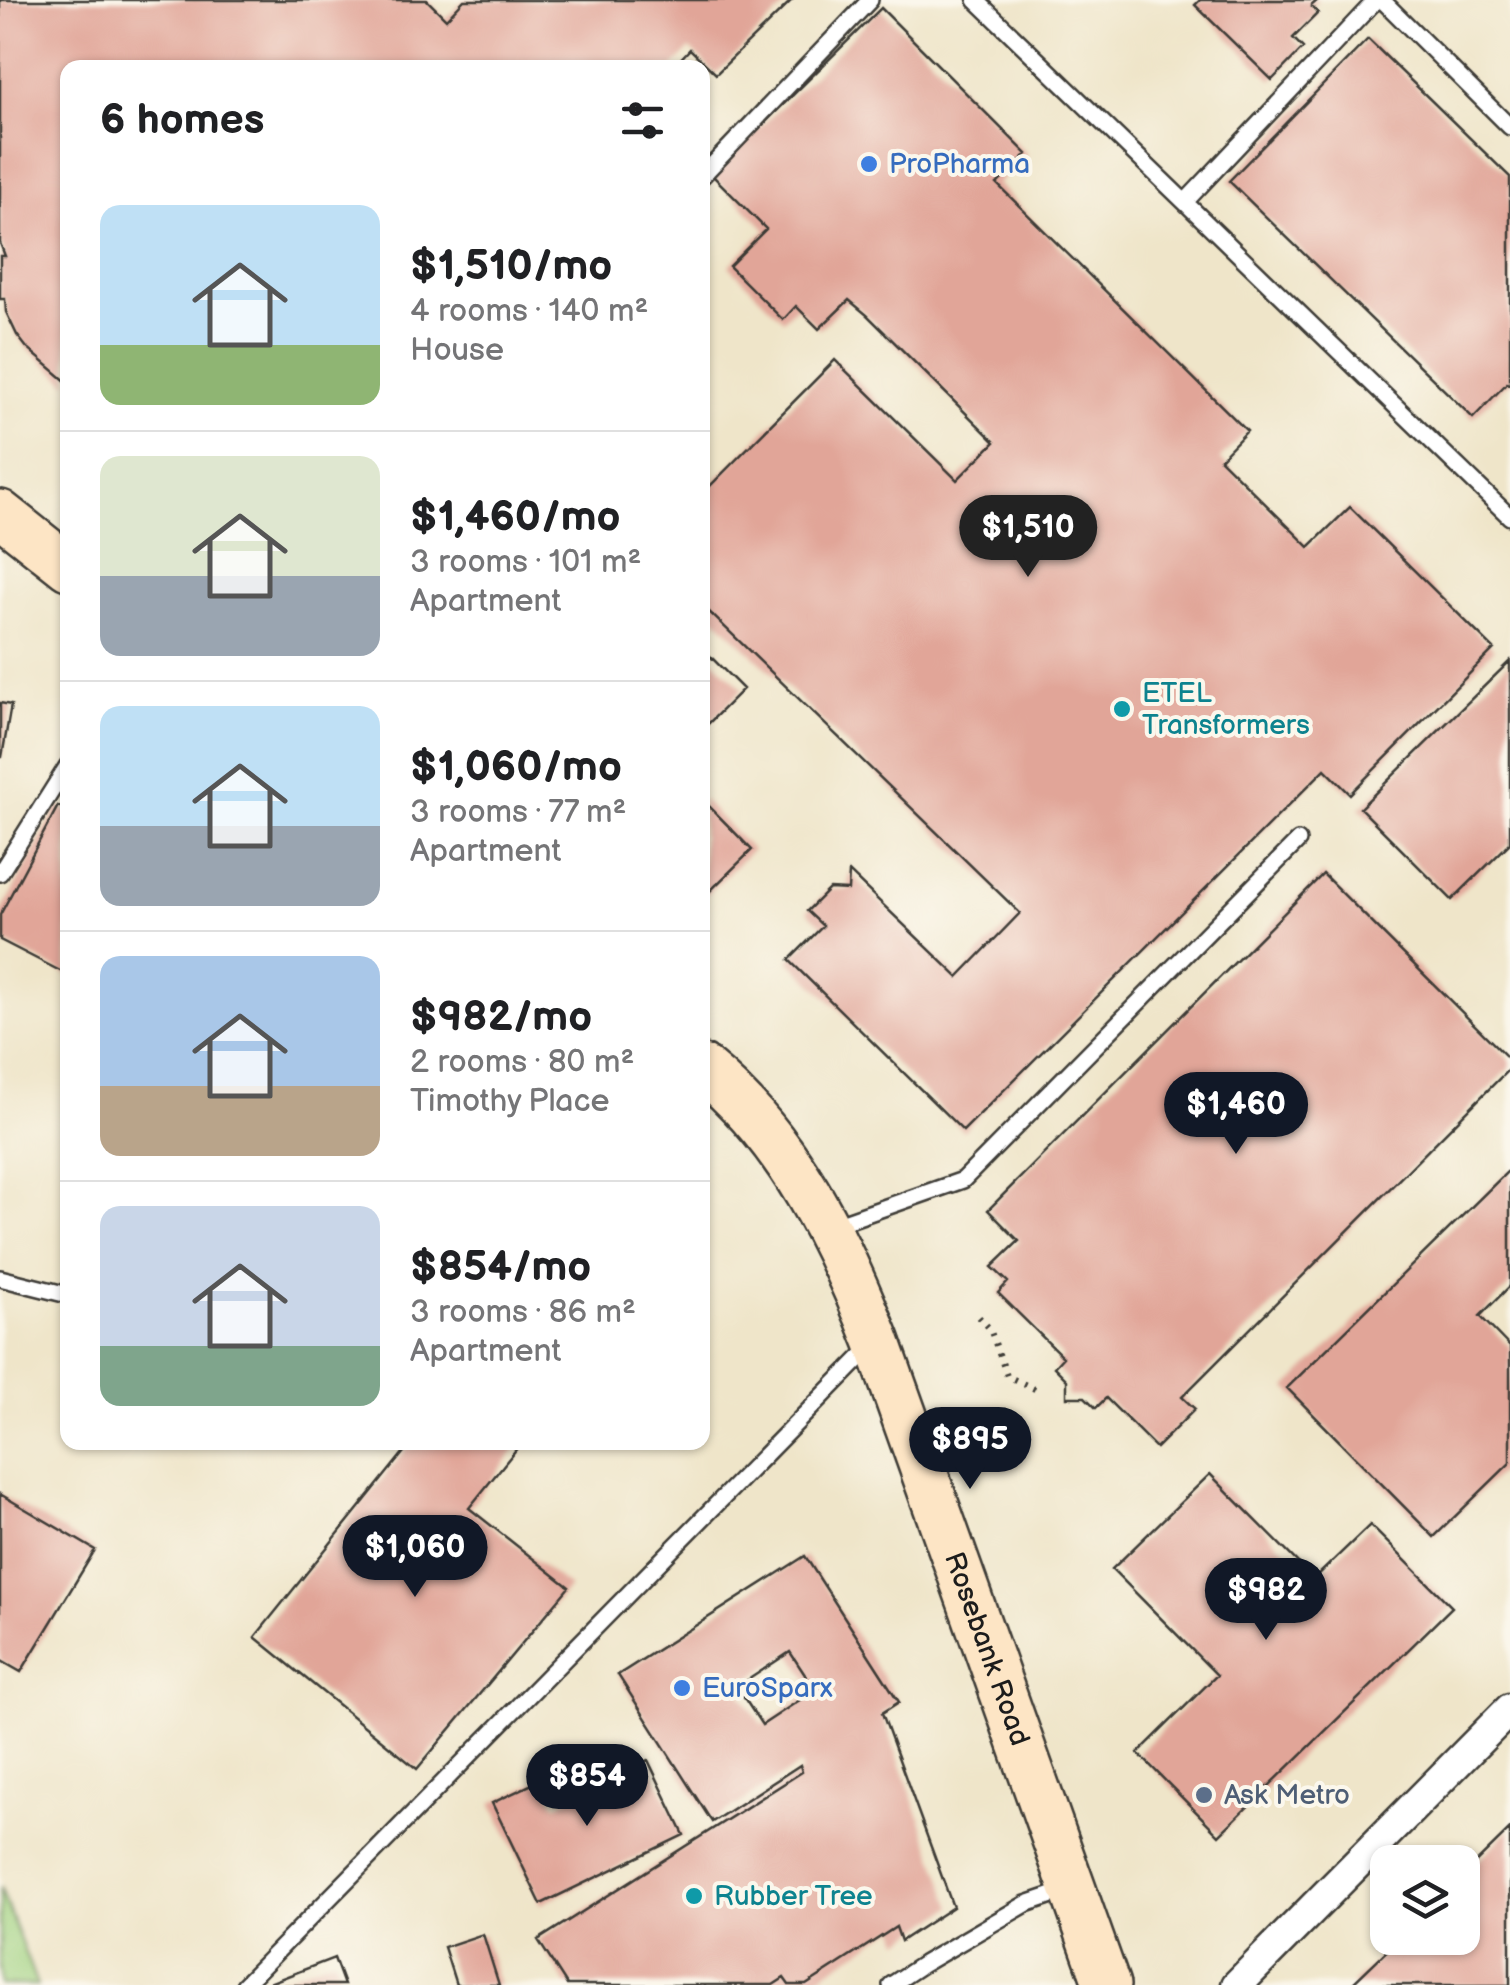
<!DOCTYPE html>
<meta charset="utf-8">
<style>
:root{--surface:#fff;--page:#f2f2f2;--text:#202124;--muted:#757577;--line:#e0e0e0;--accent:#111827}
body{margin:0;font-family:"Balsamiq Sans",sans-serif;background:var(--page);color:var(--text);height:100vh;display:flex;flex-direction:column;font-size:38px;white-space:nowrap}
*{box-sizing:border-box;margin:0}
p{font-size:32px;color:var(--muted)}
.icon{flex:none;width:55px;height:55px;fill:none;stroke:currentColor;stroke-width:2;stroke-linecap:round;stroke-linejoin:round}
.map{position:relative;flex:1;overflow:hidden}
.panel{position:absolute;left:60px;top:60px;width:650px;height:1390px;display:flex;flex-direction:column;background:var(--surface);border-radius:20px;box-shadow:0 2px 8px #0004}
.panel>*{flex:none}
.buttons{position:absolute;left:1370px;top:1845px;display:grid;gap:20px}
.buttons a{display:grid;place-items:center;width:110px;height:110px;border-radius:20px;background:var(--surface);box-shadow:0 2px 8px #0004;font-size:50px}
.price{position:absolute;translate:-50% -85px;padding:0 22px;border-radius:35px;background:var(--accent);color:#fff;font-size:32px;line-height:65px;filter:drop-shadow(0 2px 5px #0008)}
.price::after{content:'';position:absolute;left:50%;top:60px;width:30px;height:22px;margin-left:-15px;background:inherit;clip-path:polygon(0 0,100% 0,50% 100%)}
.price.current{background:#222;color:#fff}
ul{padding:0;list-style:none}
li{display:flex;align-items:center;gap:30px;height:250px;padding:0 40px}
li+li{border-top:2px solid var(--line)}
li span{display:grid;place-items:center;flex:none;width:280px;height:200px;border-radius:20px;color:#555}
li>.icon{margin-inline-start:auto}
span .icon{width:120px;height:120px;fill:#fffc;stroke-width:1}
li b{font-size:42px}
h2{display:flex;justify-content:space-between;align-items:center;height:120px;padding:0 40px;font-size:42px}
.map>svg:first-child{display:block}
.green{fill:#a1d281;stroke:#5e774e;stroke-width:2.5}
.building{fill:#e1a598;fill-rule:evenodd}
.lines{fill:none;stroke-linecap:round;stroke-linejoin:round}
.service-casing{stroke:#3c3a36;stroke-width:20}
.minor-casing{stroke:#3c3a36;stroke-width:35}
.secondary-casing{stroke:#3c3a36;stroke-width:50}
.path{stroke:#3c3a36;stroke-width:6;stroke-dasharray:2.5 8;stroke-linecap:butt}
.service{stroke:#fff;stroke-width:15}
.minor{stroke:#fff;stroke-width:30}
.secondary{stroke:#fde5c5;stroke-width:45}
.shop-dot{fill:#3f7fe0;stroke:#fbf7ec;stroke-width:4}
.culture-dot{fill:#0f9aa8;stroke:#fbf7ec;stroke-width:4}
.service-dot{fill:#5c6f8a;stroke:#fbf7ec;stroke-width:4}
.labels{text-anchor:middle;dominant-baseline:central;stroke-width:8;stroke-linejoin:round;paint-order:stroke}
.shop-label{font-size:28px;fill:#366cbe;stroke:#fbf7ec;text-anchor:start}
.culture-label{font-size:28px;fill:#0d838f;stroke:#fbf7ec;text-anchor:start}
.street-label{font-size:28px;fill:#1c1c1c;stroke:#fbf7ec}
.service-label{font-size:28px;fill:#4e5e75;stroke:#fbf7ec;text-anchor:start}
</style>
<div class="map">
<svg width="1510" height="1985" viewBox="0 0 1510 1985">
<rect width="100%" height="100%" fill="#fbf7ec"/>
<filter id="ink" filterUnits="userSpaceOnUse"><feTurbulence type="fractalNoise" baseFrequency=".01" numOctaves="2"/><feDisplacementMap in="SourceGraphic" scale="20" xChannelSelector="R" yChannelSelector="G"/><feConvolveMatrix kernelMatrix="1 2 1 2 8 2 1 2 1" color-interpolation-filters="sRGB"/></filter>
<filter id="wash" filterUnits="userSpaceOnUse"><feTurbulence type="fractalNoise" baseFrequency=".0048" numOctaves="4" result="noise"/><feDisplacementMap in="SourceGraphic" scale="40" xChannelSelector="R" yChannelSelector="G"/><feGaussianBlur stdDeviation="2.25" result="paint"/><feColorMatrix in="noise" values="0 0 0 0 0 0 0 0 0 0 0 0 0 0 0 0 0 1.4 0 .05"/><feComposite in="paint" operator="in"/></filter>
<g filter="url(#wash)">
<rect width="100%" height="100%" fill="#efe5c9"/>
<path class="green" d="M0 1887 37 1985H0Z"/>
<g id="blocks">
<path class="building" d="M0 0H427L446 19 464 0H792L716 74 690 49 672 68H68V383L27 348 17 335 6 312 5 299H0V256H5L0 243Z
M1200 0H1318L1311 6 1318 13 1293 38 1303 48 1272 80 1195 5Z
M881 8 1027 154 997 184 1247 431 1220 459 1309 547 1350 507 1494 649 1350 794 1325 769 963 1131 789 960 823 926 807 911 829 889 848 890 849 872 958 977 1020 913 702 605V494L835 360 957 480 995 442 867 315 849 300 819 329 796 306 783 320 729 266 766 229 712 175Z
M1368 39 1510 177V385L1507 383 1473 418 1229 181Z
M702 648 743 689 702 730Z
M1510 661V843L1452 900 1360 808Z
M0 703 11 705 2 757H0Z
M702 799 752 850 707 894 702 889Z
M58 806 68 811V975L0 940V915Z
M1323 874 1510 1060V1068L1182 1397 1195 1409 1156 1448 1106 1398 1096 1408 1085 1397H1067V1380L1054 1367 1063 1357 998 1293 1008 1282 992 1267 1019 1241 988 1210Z
M1510 1169V1286L1480 1316 1510 1347V1463L1434 1537 1287 1388Z
M412 1442H522L469 1508 569 1587 417 1769 255 1637Z
M1210 1474 1314 1579 1370 1525 1452 1607 1219 1835 1138 1753 1217 1675 1112 1569Z
M0 1494 95 1550 21 1672 0 1660Z
M805 1556 899 1702 882 1713 953 1907 901 1941 896 1927 806 1985H789L784 1978 773 1985H567L538 1940 802 1772 800 1765 712 1822 618 1675ZM790 1652 815 1690 762 1725 737 1687Z
M648 1760 684 1835 541 1904 492 1803 543 1779 555 1805Z
M1510 1829V1985H1351L1400 1938H1462V1876Z
M483 1934 499 1985H456L444 1947Z
M334 1958 344 1985H264Z"/>
</g>
</g>
<g filter="url(#ink)">
<use href="#blocks" fill-opacity="0" stroke="#3c3a36" stroke-width="2.5"/>
<g class="lines">
<g class="service-casing">
<path id="service" d="M976 0 1510 517
M1382 0 1510 127
M702 176 870 0
M1185 202 1376 0
M0 873 68 765
M832 1226 963 1180 1298 841
M0 1278 68 1295
M372 1443 373 1442
M244 1985 872 1346
M891 1985 923 1964 1026 1904 1067 1890"/>
</g>
<g class="minor-casing">
<path id="minor" d="M1237 1985 1510 1709"/>
</g>
<g class="secondary-casing">
<g id="secondary">
<path d="M0 513 68 567"/>
<path id="s1" d="M702 1068C789 1138 837 1239 877 1340L1107 1985"/>
</g>
</g>
<path class="path" d="M979 1317 990 1329 1007 1376 1037 1390"/>
<use href="#service" class="service"/>
<use href="#minor" class="minor"/>
<use href="#secondary" class="secondary"/>
</g>
</g>
<g class="shop-dot">
<circle cx="869" cy="164" r="10"/>
<circle cx="682" cy="1688" r="10"/>
</g>
<g class="culture-dot">
<circle cx="1122" cy="709" r="10"/>
<circle cx="694" cy="1896" r="10"/>
</g>
<circle class="service-dot" cx="1204" cy="1795" r="10"/>
<g class="labels">
<g class="shop-label">
<text x="889" y="164">ProPharma</text>
<text x="702" y="1688">EuroSparx</text>
</g>
<g class="culture-label">
<text x="1142" y="693">ETEL<tspan x="1142" dy="32">Transformers</tspan></text>
<text x="714" y="1896">Rubber Tree</text>
</g>
<g class="street-label">
<text stroke="none"><textPath href="#s1" startOffset="655">Rosebank Road</textPath></text>
</g>
<g class="service-label">
<text x="1224" y="1795">Ask Metro</text>
</g>
</g>
</svg>
<div class="buttons">
<a><svg class="icon" aria-label="layers" viewBox="0 0 24 24"><path d="M12 4l9 5-9 5-9-5zM3 14l9 5 9-5"/></svg></a>
</div>
<b class="price current" style="left:1028px;top:580px">$1,510</b>
<b class="price" style="left:1236px;top:1157px">$1,460</b>
<b class="price" style="left:970px;top:1492px">$895</b>
<b class="price" style="left:415px;top:1600px">$1,060</b>
<b class="price" style="left:1266px;top:1643px">$982</b>
<b class="price" style="left:587px;top:1829px">$854</b>
<section class="panel">
<h2>6 homes<svg class="icon" aria-label="filters" viewBox="0 0 24 24"><path d="M4 7h16M4 17h16"/><circle cx="9" cy="7" r="2"/><circle cx="15" cy="17" r="2"/></svg></h2>
<ul>
<li><span style="background:linear-gradient(#bfe0f5 70%,#8fb573 0)"><svg class="icon" aria-label="home" viewBox="0 0 24 24"><path d="M3 11l9-7 9 7M6 9v11h12V9"/></svg></span><div><b>$1,510/mo</b><p>4 rooms · 140 m²</p><p>House</p></div></li>
<li><span style="background:linear-gradient(#dfe7d0 60%,#9aa5b1 0)"><svg class="icon" aria-label="home" viewBox="0 0 24 24"><path d="M3 11l9-7 9 7M6 9v11h12V9"/></svg></span><div><b>$1,460/mo</b><p>3 rooms · 101 m²</p><p>Apartment</p></div></li>
<li><span style="background:linear-gradient(#bfe0f5 60%,#9aa5b1 0)"><svg class="icon" aria-label="home" viewBox="0 0 24 24"><path d="M3 11l9-7 9 7M6 9v11h12V9"/></svg></span><div><b>$1,060/mo</b><p>3 rooms · 77 m²</p><p>Apartment</p></div></li>
<li><span style="background:linear-gradient(#a9c7e8 65%,#b9a48a 0)"><svg class="icon" aria-label="home" viewBox="0 0 24 24"><path d="M3 11l9-7 9 7M6 9v11h12V9"/></svg></span><div><b>$982/mo</b><p>2 rooms · 80 m²</p><p>Timothy Place</p></div></li>
<li><span style="background:linear-gradient(#c9d6e8 70%,#7fa58c 0)"><svg class="icon" aria-label="home" viewBox="0 0 24 24"><path d="M3 11l9-7 9 7M6 9v11h12V9"/></svg></span><div><b>$854/mo</b><p>3 rooms · 86 m²</p><p>Apartment</p></div></li>
</ul>
</section>
</div>
